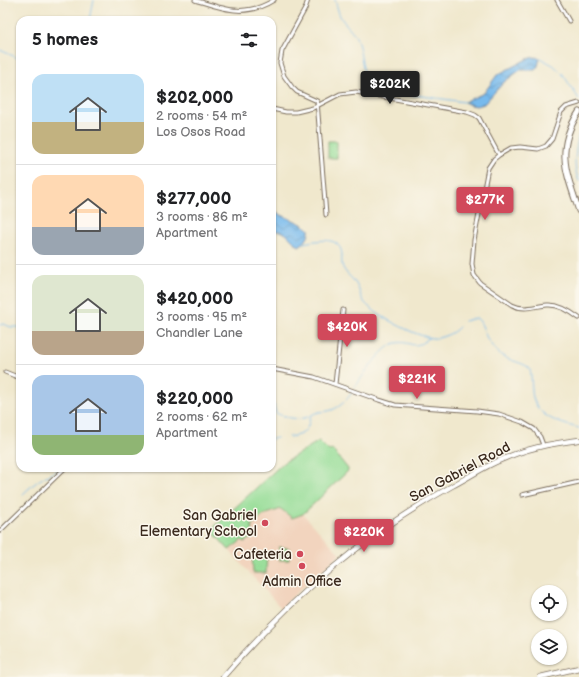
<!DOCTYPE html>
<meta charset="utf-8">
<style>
:root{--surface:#fff;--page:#f6f6f6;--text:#202124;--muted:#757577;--line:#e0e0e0;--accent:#d1495b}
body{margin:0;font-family:"Balsamiq Sans",sans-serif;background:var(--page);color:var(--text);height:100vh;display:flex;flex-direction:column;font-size:15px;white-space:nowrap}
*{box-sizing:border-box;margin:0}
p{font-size:13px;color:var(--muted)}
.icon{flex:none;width:22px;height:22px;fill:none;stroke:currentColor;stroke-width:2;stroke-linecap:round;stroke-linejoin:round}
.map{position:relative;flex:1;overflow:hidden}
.side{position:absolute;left:16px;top:16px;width:260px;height:456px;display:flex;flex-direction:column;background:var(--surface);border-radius:12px;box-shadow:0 1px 3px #0004}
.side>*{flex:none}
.buttons{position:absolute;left:531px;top:585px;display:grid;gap:8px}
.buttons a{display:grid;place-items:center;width:36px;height:36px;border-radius:50%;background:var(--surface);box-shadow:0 1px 3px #0004;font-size:20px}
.price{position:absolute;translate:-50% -34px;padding:0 9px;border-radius:4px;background:var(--accent);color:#fff;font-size:13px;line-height:26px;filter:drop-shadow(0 1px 2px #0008)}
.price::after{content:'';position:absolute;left:50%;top:24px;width:12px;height:9px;margin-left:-6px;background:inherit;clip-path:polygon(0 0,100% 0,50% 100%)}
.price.on{background:#222;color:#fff}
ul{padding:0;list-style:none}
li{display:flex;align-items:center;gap:12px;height:100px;padding:0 16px}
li+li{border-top:1px solid var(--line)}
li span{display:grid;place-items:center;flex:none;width:112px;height:80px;border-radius:12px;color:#555}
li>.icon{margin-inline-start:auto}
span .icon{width:48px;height:48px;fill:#fffc;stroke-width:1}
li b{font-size:17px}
h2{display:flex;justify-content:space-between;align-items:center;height:48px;padding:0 16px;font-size:17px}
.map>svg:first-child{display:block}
.built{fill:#f2d4be}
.grass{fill:url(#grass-tufts);stroke:#68845a}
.park{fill:#96dd97;stroke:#68845a}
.water{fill:url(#water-waves);stroke:#597286}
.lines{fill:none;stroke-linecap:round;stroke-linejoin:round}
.stream{stroke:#77baed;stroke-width:1}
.street-casing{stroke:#7a6c5b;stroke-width:5}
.secondary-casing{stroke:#7a6c5b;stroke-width:6}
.primary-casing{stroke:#7a6c5b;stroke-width:7}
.street{stroke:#fff;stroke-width:3}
.secondary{stroke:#fff;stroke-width:4.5}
.primary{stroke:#fff;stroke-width:5}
.poi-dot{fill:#d1495b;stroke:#fbf7ec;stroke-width:1.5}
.labels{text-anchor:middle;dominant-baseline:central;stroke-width:3;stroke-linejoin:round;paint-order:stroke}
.street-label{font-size:14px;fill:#3b2a1e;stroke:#fbf7ec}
.poi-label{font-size:14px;fill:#3b2a1e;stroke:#fbf7ec;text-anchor:end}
</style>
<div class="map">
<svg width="579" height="677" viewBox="0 0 579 677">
<defs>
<pattern id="grass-tufts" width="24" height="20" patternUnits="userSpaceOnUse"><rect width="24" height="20" fill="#96dd97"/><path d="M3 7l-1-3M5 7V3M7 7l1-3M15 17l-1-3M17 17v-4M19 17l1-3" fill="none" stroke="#82be82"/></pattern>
<pattern id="water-waves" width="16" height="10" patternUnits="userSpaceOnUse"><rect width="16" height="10" fill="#77baed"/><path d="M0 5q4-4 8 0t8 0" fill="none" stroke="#6397bf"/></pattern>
</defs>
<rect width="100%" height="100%" fill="#fbf7ec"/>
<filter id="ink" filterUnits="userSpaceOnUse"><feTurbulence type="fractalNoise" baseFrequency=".025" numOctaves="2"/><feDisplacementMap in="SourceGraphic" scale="8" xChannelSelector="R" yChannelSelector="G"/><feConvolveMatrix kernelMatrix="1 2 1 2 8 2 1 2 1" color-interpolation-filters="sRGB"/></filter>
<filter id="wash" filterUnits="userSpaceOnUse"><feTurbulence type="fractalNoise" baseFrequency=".012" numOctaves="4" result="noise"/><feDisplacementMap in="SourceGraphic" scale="16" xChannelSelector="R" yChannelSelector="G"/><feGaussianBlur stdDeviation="0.9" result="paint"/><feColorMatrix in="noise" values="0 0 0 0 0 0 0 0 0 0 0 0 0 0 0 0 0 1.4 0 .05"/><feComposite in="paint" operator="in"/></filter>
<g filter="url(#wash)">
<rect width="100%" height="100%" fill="#f0e8cd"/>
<path class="built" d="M319 441 329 451 332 449 348 469V471L303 514 340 554 289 600 282 609 211 530 283 463Z"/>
<path class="grass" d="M279 547 289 548V560H279Z"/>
<path class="park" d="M328 141H337V158H328Z
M319 441 329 451 332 449 348 469V471L303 514 292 518 281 509 264 515 252 525 253 537 244 542 242 540 229 550 211 530 283 463Z
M252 552 267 553 266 573H253Z"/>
<path class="water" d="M534 57 540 58 538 66 535 70H520L503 83 484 104 477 106 470 105 464 102 484 93 497 75 527 59Z
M272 208C283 219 297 219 309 229 310 236 306 242 299 246 289 240 286 227 272 232Z"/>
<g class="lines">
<path class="stream" d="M335 0C337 6 338 12 341 18 345 24 351 29 355 35 366 57 355 83 387 91L464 102
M90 20 94 0
M0 50 20 59
M540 58 553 65 562 73 579 99
M579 134C576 148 572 167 579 181
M304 243 308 242C316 241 331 238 337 244 344 250 341 257 342 264 343 272 352 277 356 284 360 290 360 297 365 303 375 315 423 341 438 338 446 336 454 333 459 327
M464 321 476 318C482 321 483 330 486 336 489 343 495 350 501 355 509 361 525 363 529 368 532 373 531 383 532 389 532 415 557 423 579 428
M0 325 3 324 11 327H20
M354 389C362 377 382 346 396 343 412 340 412 352 429 338
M272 404 274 405 276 413C286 418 300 421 310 416 312 415 314 413 316 413 320 411 324 412 328 411 338 409 347 401 352 392
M289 437C304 435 308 431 310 417
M272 439 277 438
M23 494C34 483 46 474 61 470"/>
</g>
</g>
<g filter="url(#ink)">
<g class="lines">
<g class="street-casing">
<path id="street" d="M195 0C224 9 245 18 274 0
M308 0 305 9 282 51 280 63 284 76 292 87 297 92 317 101 326 215
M557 0 569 21
M579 103 566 107 561 112 552 139 546 146 538 149 520 147 511 148 499 155 494 159 488 168 474 240 472 264 474 275 480 283 512 305C524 311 535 306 547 305 559 304 570 311 579 318
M272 109 286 112H296L313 108 340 94 356 92 467 112 475 115 479 118 499 155
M272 369 314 377 379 400 395 405 477 411 499 414 522 422 534 429 540 437 543 445
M5 372 20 378
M335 384 343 310
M522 495 579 482
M0 531 65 468"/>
</g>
<g class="secondary-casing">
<path id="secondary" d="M223 677C290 599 362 536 452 486 469 477 485 466 503 459 527 448 553 443 579 440
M540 677 579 668"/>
</g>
<g class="primary-casing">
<path id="primary" d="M579 112C555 149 566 172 579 211"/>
</g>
<use href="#street" class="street"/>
<use href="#secondary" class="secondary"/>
<use href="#primary" class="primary"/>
</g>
</g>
<g class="poi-dot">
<circle cx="265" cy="523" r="4"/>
<circle cx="300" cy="554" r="4"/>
<circle cx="302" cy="566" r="4"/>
</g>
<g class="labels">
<g class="street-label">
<text transform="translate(460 472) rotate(-28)">San Gabriel Road</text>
</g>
<g class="poi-label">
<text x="257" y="515">San Gabriel<tspan x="257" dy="16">Elementary School</tspan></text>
<text x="292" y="554">Cafeteria</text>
<text x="302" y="581" text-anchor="middle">Admin Office</text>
</g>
</g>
</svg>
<div class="buttons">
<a><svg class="icon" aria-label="locate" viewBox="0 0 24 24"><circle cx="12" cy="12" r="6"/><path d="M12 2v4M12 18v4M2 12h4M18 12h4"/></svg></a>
<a><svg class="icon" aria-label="layers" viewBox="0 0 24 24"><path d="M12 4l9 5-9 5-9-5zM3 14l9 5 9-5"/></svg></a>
</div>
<b class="price on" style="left:390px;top:105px">$202K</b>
<b class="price" style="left:485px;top:221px">$277K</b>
<b class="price" style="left:347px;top:348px">$420K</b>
<b class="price" style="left:417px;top:400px">$221K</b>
<b class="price" style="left:364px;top:553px">$220K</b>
<section class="side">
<h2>5 homes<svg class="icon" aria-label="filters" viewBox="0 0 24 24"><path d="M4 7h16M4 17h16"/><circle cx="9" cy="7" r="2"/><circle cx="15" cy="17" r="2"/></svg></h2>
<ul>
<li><span style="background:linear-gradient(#bfe0f5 60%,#c2b280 0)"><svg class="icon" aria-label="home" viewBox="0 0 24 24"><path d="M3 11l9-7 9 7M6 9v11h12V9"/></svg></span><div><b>$202,000</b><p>2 rooms · 54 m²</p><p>Los Osos Road</p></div></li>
<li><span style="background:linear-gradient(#ffd9b3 65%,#9aa5b1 0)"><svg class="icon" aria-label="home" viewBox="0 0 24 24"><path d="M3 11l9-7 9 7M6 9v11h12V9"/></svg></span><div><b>$277,000</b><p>3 rooms · 86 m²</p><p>Apartment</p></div></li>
<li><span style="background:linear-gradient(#dfe7d0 70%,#b9a48a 0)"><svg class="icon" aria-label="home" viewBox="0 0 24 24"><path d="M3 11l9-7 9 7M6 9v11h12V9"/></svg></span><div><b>$420,000</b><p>3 rooms · 95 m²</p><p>Chandler Lane</p></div></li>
<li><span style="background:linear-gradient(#a9c7e8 75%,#8fb573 0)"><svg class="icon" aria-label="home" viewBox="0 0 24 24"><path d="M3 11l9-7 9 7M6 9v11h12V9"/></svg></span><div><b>$220,000</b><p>2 rooms · 62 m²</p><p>Apartment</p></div></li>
</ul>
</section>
</div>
